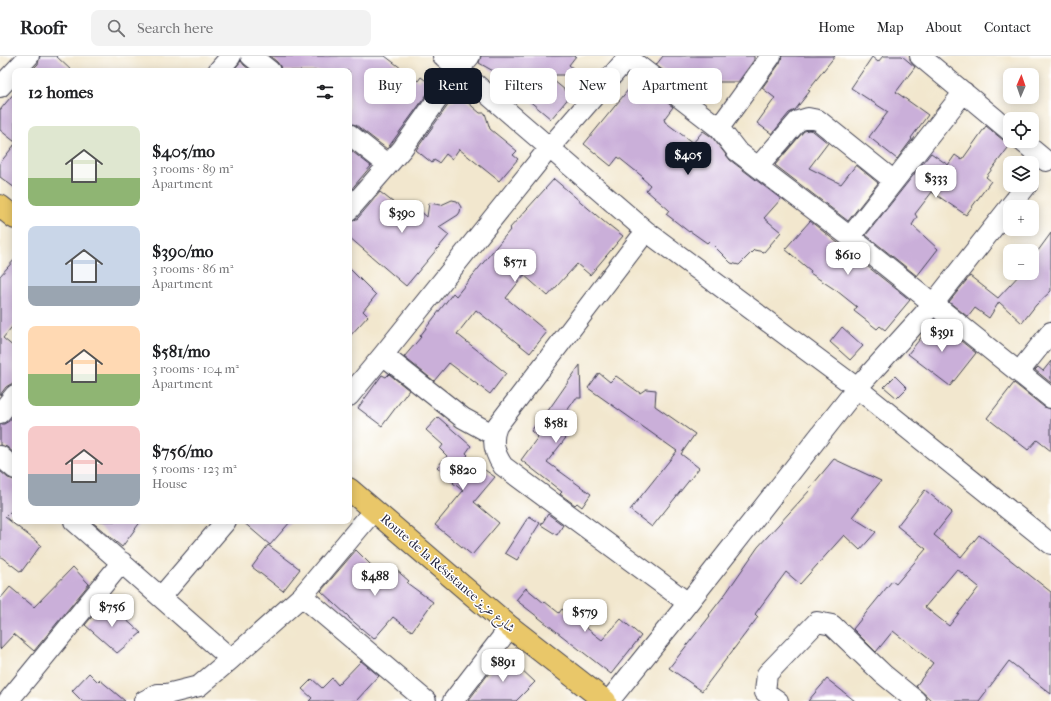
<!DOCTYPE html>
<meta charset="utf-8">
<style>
:root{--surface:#fff;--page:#f2f2f2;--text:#202124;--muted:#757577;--line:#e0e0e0;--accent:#111827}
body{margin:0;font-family:"IM FELL French Canon",Amiri,serif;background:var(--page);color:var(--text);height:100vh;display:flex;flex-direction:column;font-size:15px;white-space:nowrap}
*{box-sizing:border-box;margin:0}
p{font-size:13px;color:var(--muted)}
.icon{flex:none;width:22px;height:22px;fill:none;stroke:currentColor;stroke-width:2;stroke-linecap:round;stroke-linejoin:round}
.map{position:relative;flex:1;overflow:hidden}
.sheet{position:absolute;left:12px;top:12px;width:340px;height:456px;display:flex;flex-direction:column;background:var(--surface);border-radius:8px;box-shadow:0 2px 10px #0003}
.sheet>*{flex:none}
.banner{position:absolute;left:364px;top:12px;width:380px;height:36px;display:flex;gap:8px}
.needle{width:26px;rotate:2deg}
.tools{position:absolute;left:1003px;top:12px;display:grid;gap:8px}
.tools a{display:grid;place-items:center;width:36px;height:36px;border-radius:8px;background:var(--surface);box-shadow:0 2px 10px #0003;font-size:20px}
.price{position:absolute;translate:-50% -34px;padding:0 9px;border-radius:8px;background:#fff;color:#222;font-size:13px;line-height:26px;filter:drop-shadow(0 1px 2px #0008)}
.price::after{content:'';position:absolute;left:50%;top:24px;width:12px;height:9px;margin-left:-6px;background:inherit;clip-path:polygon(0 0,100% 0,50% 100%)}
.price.on{background:var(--accent);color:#fff}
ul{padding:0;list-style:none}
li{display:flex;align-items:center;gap:12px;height:100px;padding:0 16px}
li span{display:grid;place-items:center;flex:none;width:112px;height:80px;border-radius:8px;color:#555}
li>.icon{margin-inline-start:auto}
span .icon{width:48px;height:48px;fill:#fffc;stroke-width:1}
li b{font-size:17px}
h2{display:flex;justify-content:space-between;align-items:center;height:48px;padding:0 16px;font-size:17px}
.tag{padding:0 14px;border-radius:8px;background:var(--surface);box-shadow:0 2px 10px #0003;font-size:14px;line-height:36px}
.tag.on{background:var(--accent);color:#fff}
header{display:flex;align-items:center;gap:24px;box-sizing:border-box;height:56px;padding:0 20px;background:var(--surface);border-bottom:1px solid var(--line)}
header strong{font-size:19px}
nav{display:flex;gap:22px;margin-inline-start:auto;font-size:14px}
.search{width:280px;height:36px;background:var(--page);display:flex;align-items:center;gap:10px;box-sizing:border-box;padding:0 14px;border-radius:8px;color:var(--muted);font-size:15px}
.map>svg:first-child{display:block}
.building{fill:#caafd9;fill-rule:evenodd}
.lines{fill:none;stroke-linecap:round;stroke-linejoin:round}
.minor-casing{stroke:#414051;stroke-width:22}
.major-casing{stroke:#414051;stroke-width:24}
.minor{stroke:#fff;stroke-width:20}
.major{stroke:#e9c769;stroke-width:22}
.labels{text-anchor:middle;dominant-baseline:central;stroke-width:3;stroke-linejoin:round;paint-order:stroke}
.street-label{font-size:13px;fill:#22223b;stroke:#fff}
</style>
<header>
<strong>Roofr</strong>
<div class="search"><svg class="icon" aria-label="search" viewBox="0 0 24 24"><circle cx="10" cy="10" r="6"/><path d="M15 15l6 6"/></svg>Search here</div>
<nav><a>Home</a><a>Map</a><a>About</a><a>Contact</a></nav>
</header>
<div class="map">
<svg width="1051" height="645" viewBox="0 0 1051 645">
<rect width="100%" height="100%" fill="#fff"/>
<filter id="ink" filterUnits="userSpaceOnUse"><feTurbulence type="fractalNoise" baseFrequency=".025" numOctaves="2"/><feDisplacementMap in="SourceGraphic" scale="8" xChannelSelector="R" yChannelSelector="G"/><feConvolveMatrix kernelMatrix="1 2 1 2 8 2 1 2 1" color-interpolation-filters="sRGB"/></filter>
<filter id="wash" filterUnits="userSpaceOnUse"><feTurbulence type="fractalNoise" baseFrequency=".012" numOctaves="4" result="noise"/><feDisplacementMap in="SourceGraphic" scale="16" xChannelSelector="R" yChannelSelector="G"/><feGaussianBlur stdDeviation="0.9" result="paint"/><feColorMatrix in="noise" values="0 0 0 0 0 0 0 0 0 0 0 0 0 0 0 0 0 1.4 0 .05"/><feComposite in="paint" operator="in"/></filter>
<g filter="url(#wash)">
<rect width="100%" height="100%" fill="#f2e7ce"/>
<g id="blocks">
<path class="building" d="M40 0H56L72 15H31L38 8Z
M270 0H385L418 25 421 21 433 30 387 93 356 69 349 67V15H281L280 10 277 6Z
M481 0H576L569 9 581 19H547L571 39 551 63 527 43 526 44 508 29 511 25 479 7Z
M663 0H754V4L738 26H715L704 16 690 35 656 9Z
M782 0H835L808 34 810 35 795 54 789 57 772 78 757 67 775 42 762 32 780 7Z
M883 0H902L915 11 896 36 928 59 911 82 912 83 897 103 869 81 888 56 851 32 872 1 878 6Z
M241 5 244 9 251 15H233Z
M637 23 673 51 664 63 665 66 693 87 703 75 712 81 730 104 781 143 764 162 781 176 764 196 754 194 739 209 731 207 709 185 707 187 690 175 689 176 666 158 669 154 646 134 650 129 642 122 643 121 618 101 611 110 584 88Z
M15 36V86L0 74V54Z
M459 39 480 57H485L490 73 517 95 513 99 518 103 499 125 459 93 452 103 446 98 439 107 434 104 432 107 416 94 451 45 453 46Z
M986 70 1003 84 1011 88 986 121 991 125 966 159 932 136 915 158 917 161 912 169 938 193 917 220 866 179 931 97 948 109 955 99 962 104Z
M809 74 813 75 828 87 809 112 841 128 856 109 878 127 848 165 775 109 804 75Z
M15 88V132L0 121V107Z
M349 93 371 110 349 136Z
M554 123 609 170V169L623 180 590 219 577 208 548 240 524 219 506 242 547 276 530 297 476 254 457 278 506 317 490 338 449 307 434 325 404 301 421 281 420 280 453 237 456 240 510 174 509 173Z
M380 136 404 155 411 147 427 161 429 147 441 149 452 144 457 145 461 151 460 156 458 159 439 171 449 179 406 230 349 181V165H353L358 162Z
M810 165 910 244 885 274 880 270 877 273 854 255 857 251 837 235 810 217 811 215 785 193Z
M1051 177V235L1036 249 1022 267 999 246 989 262 975 252 968 261 949 246 970 220 998 242 1021 217H1032V203Z
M15 203V267L3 282 15 292V328H11L6 331 0 339V220Z
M349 212 376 239 363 255 368 260 349 281Z
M935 264 976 297 950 330 908 298Z
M842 271 863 290 850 304 830 286Z
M1051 305V327L1035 314 1038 311 1043 315Z
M580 309 581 342H576L557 369 569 378 547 406 591 438 582 451 577 447 575 449 560 438 562 436 521 404 538 381 531 375 544 358 545 359Z
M599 317 610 326 616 320 640 337 646 333 656 334 655 350 695 378 681 398 699 412 652 471 630 454 677 395 588 332Z
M389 318 409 334 382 370 358 352 382 319 386 321Z
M895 320 907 332 897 342 884 331Z
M1014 327 1044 351 1051 353V395L1037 384 1028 394 987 362Z
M15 357V398L7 391 0 389V368H4L9 365Z
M438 361 471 390 466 397 468 399 466 401 495 421 474 446 499 467 472 499 435 469 463 435 453 427 454 426 437 411 447 400 440 393 443 389 426 374Z
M834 403 881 425 852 461 876 476 860 494 844 479 800 528 786 516 755 558 758 561 702 635 669 612 710 560 709 559 726 537 758 491 810 434 809 433Z
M0 415 8 422 15 424V451L5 461 41 489 21 516 0 500Z
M925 434 952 456 934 479 961 501 979 479 1051 536V638L1009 605 979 645H932L916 630 933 607 893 575 876 596 853 573 892 525 896 528 926 493 897 470ZM957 513 979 531 949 570 925 551Z
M548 458 563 469 557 479 541 469Z
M529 460 540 467 517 504 505 497Z
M91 465H141L122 491Z
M242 465H291L270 489Z
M268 489 300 513 283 535 252 511Z
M356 494 385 523 394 512 409 525 407 527 433 546 412 575 393 561 374 583 349 562V561L321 535Z
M73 511 89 528 34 595 14 578 0 593V543L10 531 34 551Z
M526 532 544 547 545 546 559 557 562 553 602 584 621 563 641 580 611 618 516 544Z
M105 545 141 577 117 597 85 569Z
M504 597 535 626 516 645H468Z
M361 605 379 620 356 645H309L312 642 302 633 312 623 322 632 332 622 338 629Z
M89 617 98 626 100 624 125 645H82L72 635Z
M827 623 855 645H808Z"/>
</g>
</g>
<g filter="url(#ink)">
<use href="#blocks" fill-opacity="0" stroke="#414051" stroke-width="1"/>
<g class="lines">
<g class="minor-casing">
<path id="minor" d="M251 0 270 15
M443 0 646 175 857 332 1051 488
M920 0 1010 75
M627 1 719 72 737 95 850 181 1051 342
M218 15 231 0
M0 31 29 0
M719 72 771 0
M349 78 388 109
M1022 85 1046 105
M758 111 798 65 808 62 818 64 894 125
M349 154 402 93 459 13 470 0
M646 175 497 370C491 385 494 397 503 410L688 547
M850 181 964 36
M383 299 463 362 494 379
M1019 316 1051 276
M349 340 383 299 550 91 629 0
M0 357 15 339
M0 400 15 413
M74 465 231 603
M302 540 426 645
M161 541 226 465
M8 645 122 506
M144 645 158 638H167L199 630 231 603 302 540 374 454
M453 645 510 571
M609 645 688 547 857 332 933 248 1027 129
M778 645 765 636 767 618 817 566 832 569 883 618 916 645"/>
</g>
<g class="major-casing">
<path id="major" d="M0 150 15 162
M349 433 510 571 605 645"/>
</g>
<use href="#minor" class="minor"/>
<use href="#major" class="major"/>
</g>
</g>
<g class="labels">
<g class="street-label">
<text transform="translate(448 517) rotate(41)">Route de la Résistance شارع عزيز</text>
</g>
</g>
</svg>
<div class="tools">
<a><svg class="needle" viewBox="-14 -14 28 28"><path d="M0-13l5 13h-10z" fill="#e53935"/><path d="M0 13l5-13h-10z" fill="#757577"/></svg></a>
<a><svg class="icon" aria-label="locate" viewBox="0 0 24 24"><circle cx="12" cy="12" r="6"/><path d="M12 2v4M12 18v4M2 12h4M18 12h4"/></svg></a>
<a><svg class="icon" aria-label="layers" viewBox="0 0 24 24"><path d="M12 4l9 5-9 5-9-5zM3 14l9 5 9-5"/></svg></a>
<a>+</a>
<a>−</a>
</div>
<b class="price on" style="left:688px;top:120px">$405</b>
<b class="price" style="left:936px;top:143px">$333</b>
<b class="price" style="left:402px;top:178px">$390</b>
<b class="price" style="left:848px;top:220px">$610</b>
<b class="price" style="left:515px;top:227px">$571</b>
<b class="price" style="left:942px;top:297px">$391</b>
<b class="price" style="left:556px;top:388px">$581</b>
<b class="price" style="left:463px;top:435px">$820</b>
<b class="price" style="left:375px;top:541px">$488</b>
<b class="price" style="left:112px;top:572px">$756</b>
<b class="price" style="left:585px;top:577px">$579</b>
<b class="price" style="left:503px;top:627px">$891</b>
<div class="banner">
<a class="tag">Buy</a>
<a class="tag on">Rent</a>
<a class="tag">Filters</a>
<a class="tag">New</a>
<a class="tag">Apartment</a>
</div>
<section class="sheet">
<h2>12 homes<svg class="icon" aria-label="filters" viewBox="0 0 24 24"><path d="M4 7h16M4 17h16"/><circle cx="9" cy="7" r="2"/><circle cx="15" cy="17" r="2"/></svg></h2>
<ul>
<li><span style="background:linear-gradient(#dfe7d0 65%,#8fb573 0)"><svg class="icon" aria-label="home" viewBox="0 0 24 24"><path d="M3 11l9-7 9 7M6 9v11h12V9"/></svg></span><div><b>$405/mo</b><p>3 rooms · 89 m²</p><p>Apartment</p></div></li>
<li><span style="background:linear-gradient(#c9d6e8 75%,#9aa5b1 0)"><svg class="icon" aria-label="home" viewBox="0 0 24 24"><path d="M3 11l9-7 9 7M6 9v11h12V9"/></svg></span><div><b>$390/mo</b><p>3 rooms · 86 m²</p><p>Apartment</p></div></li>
<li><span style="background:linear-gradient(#ffd9b3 60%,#8fb573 0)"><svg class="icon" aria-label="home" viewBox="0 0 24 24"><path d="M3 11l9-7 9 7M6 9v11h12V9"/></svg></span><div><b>$581/mo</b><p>3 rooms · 104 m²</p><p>Apartment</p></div></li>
<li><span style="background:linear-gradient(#f6c9c9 60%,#9aa5b1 0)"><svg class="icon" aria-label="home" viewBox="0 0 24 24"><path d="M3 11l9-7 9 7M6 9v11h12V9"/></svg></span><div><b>$756/mo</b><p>5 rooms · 123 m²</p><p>House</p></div></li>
</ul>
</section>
</div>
